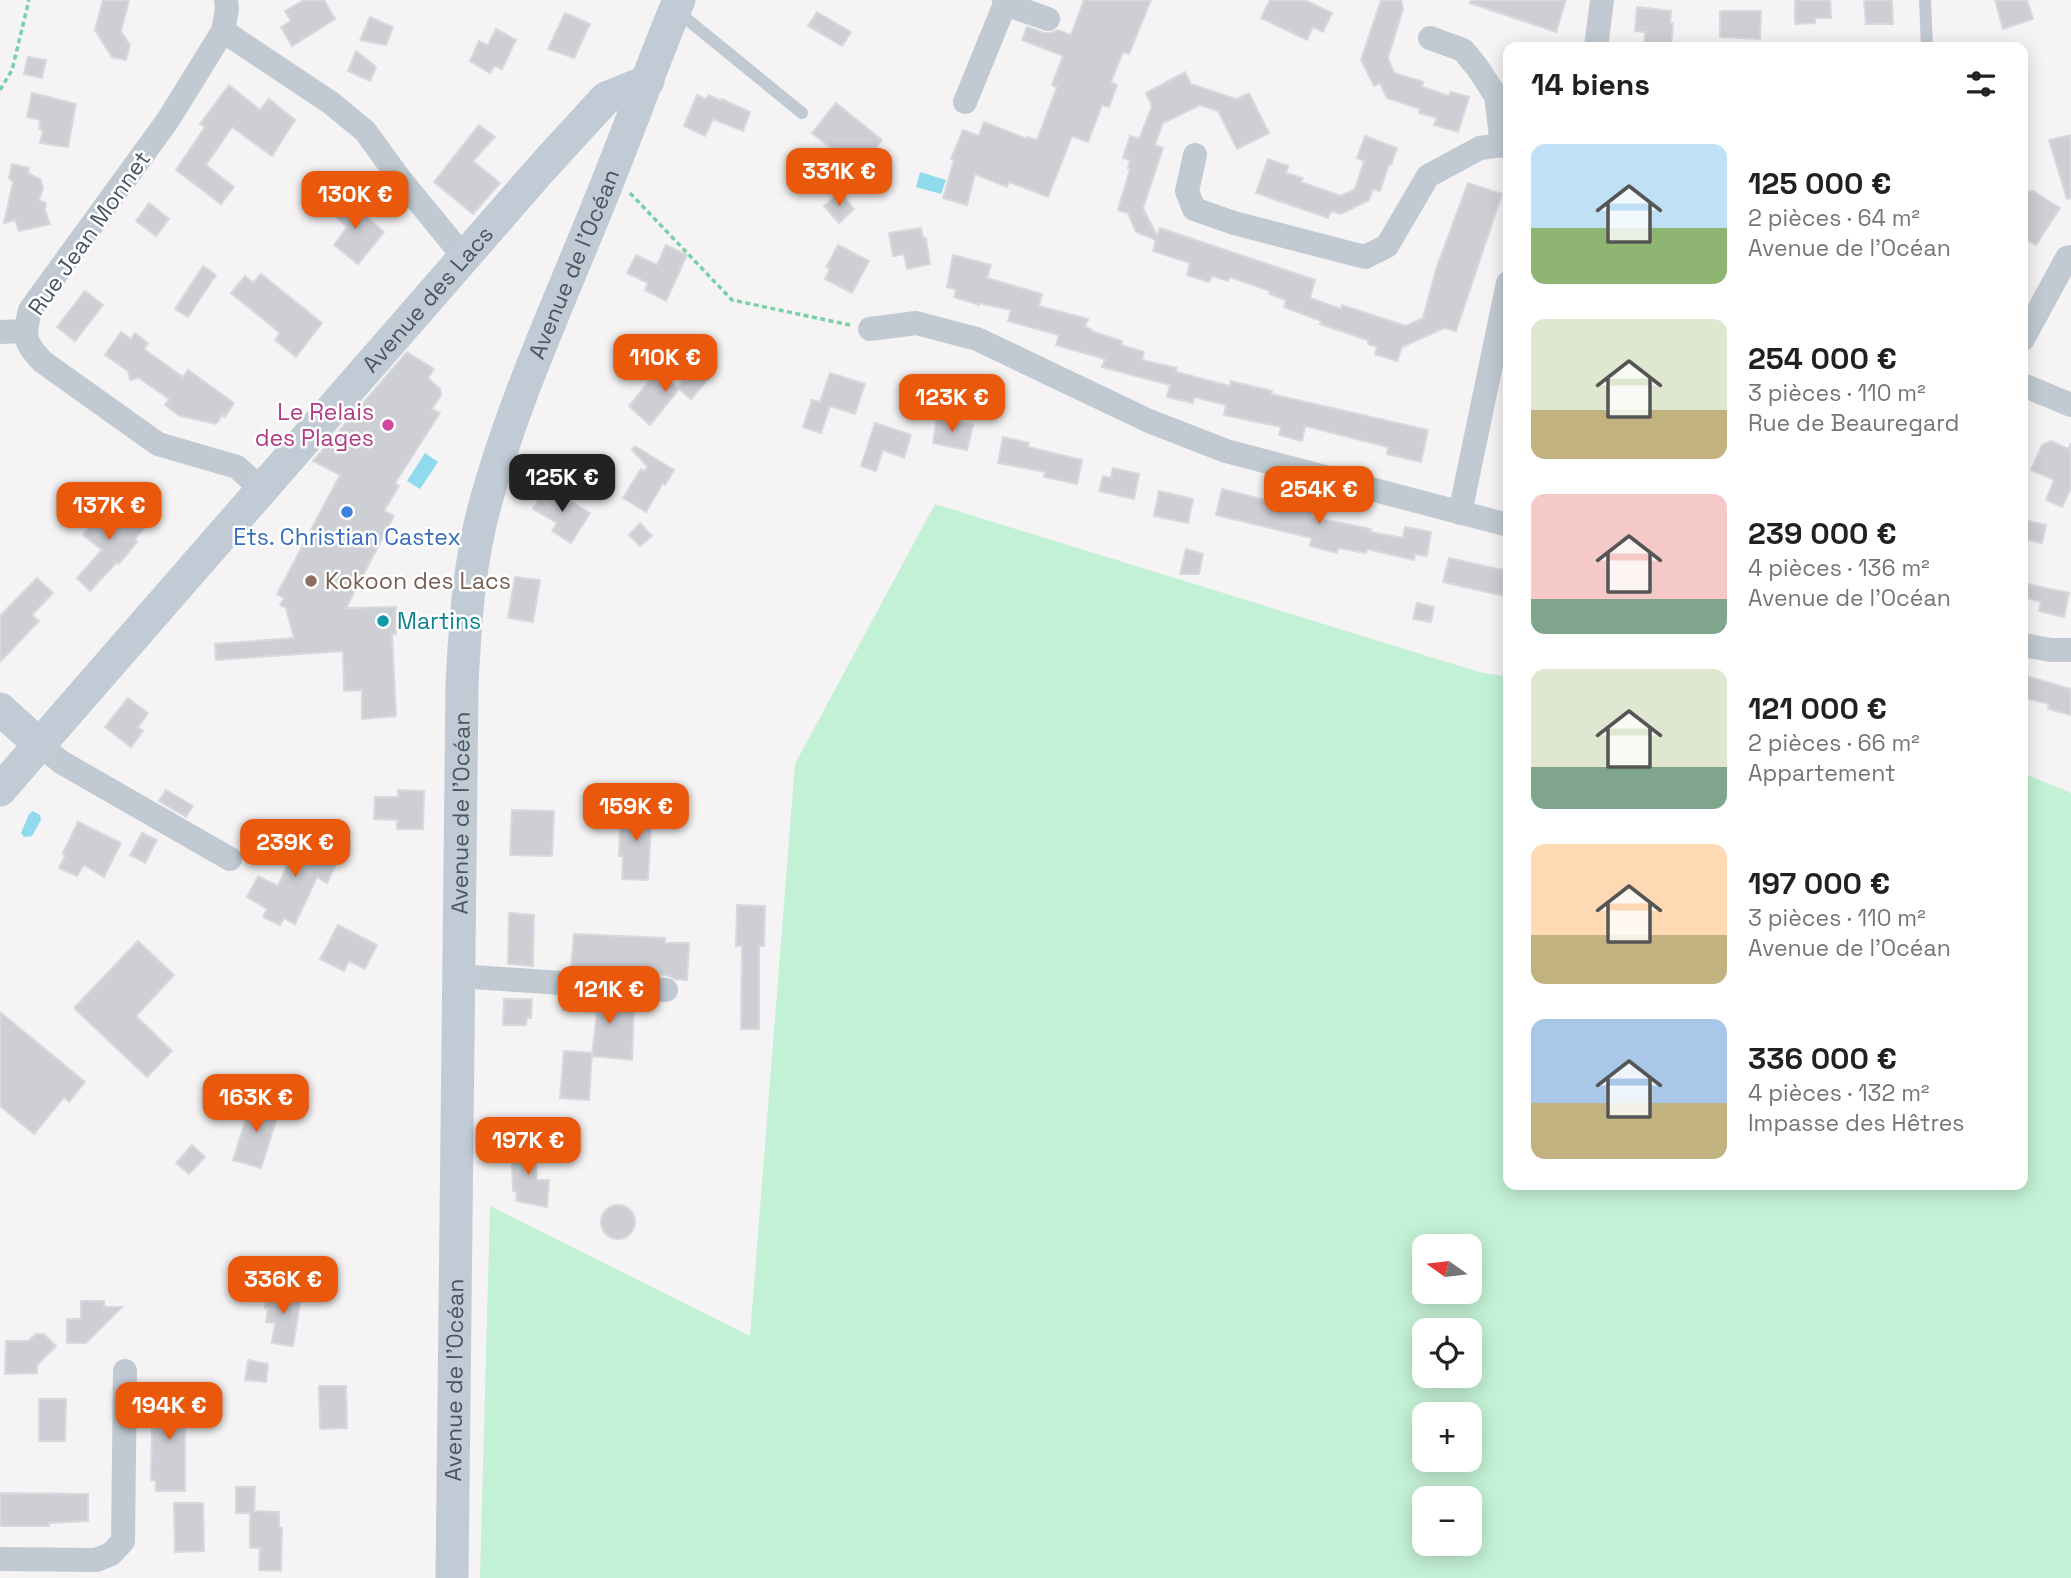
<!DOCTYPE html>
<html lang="fr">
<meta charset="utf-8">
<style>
:root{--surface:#fff;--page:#f2f2f2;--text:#202124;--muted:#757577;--accent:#ea580c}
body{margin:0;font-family:"Space Grotesk",sans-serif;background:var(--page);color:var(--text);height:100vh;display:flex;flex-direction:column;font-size:26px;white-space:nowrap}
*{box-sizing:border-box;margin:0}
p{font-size:23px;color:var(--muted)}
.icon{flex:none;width:38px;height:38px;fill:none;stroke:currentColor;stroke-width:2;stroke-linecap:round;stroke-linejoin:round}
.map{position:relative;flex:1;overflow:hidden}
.panel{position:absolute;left:1503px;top:42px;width:525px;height:1148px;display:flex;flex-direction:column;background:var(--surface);border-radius:14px;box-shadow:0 4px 18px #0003}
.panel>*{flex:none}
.needle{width:46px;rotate:284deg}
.buttons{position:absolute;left:1412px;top:1234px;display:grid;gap:14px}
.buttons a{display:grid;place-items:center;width:70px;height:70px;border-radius:14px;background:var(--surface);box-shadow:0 4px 18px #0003;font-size:35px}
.price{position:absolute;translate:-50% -60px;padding:0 16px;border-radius:14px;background:var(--accent);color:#fff;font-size:23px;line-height:46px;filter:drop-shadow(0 2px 4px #0008)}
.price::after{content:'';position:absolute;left:50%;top:42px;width:21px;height:16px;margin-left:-10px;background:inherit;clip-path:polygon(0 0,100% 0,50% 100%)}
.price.active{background:#222;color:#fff}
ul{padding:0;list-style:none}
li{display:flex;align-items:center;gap:21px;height:175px;padding:0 28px}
li span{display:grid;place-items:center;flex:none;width:196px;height:140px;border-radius:14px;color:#555}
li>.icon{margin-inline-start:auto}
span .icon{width:84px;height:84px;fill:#fffc;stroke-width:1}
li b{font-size:30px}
h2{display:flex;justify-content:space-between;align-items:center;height:84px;padding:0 28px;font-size:30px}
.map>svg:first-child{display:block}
.green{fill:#c3f1d5;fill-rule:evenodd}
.water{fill:#90daee}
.building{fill:#cdcfd5;stroke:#d7d9de;stroke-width:2}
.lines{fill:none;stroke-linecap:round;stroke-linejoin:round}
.path{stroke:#7ad0a6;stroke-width:3.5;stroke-dasharray:5 3.5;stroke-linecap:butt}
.lane{stroke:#c1cad2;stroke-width:12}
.street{stroke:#c1cad2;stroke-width:24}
.secondary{stroke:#c1cbd6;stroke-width:33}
.hotel-dot{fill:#d1479c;stroke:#fff;stroke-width:2.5}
.shop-dot{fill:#3f7fe0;stroke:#fff;stroke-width:2.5}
.education-dot{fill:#8d6e63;stroke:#fff;stroke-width:2.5}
.culture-dot{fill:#0f9aa8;stroke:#fff;stroke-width:2.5}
.labels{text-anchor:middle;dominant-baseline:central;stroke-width:5;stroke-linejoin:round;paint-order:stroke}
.street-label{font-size:23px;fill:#4a5661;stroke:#fff}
.hotel-label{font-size:23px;fill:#b23c85;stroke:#fff;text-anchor:end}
.shop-label{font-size:23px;fill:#366cbe;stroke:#fff}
.education-label{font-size:23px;fill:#785e54;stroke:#fff;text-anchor:start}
.culture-label{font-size:23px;fill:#0d838f;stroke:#fff;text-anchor:start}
</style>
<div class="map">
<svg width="2071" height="1578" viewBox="0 0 2071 1578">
<rect width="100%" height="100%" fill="#f5f3f3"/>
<path class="green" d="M935 504 1479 672 1508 677V1185H2023V773L2071 793V1578H480L490 1206 750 1336 795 764ZM1424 1246H1470V1292H1424ZM1424 1330H1470V1376H1424ZM1424 1414H1470V1460H1424ZM1424 1498H1470V1544H1424Z"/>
<path class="water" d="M920 172 946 180 941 194 916 187Z
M425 453 438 462 420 489 407 481Z
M33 811 40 815 41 820 32 836 24 837 21 833 29 814Z"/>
<path class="building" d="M103 0H129L121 31 130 45 126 60 112 57 95 30Z
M304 0H324L335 19 292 46 281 27 291 21 285 11Z
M1084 0H1151L1129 54 1123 52 1111 82 1117 85 1109 107 1102 105 1088 142 1072 136 1048 197 1009 182 1007 187 975 174 967 205 943 198 954 160 951 159 963 130 979 136 984 122 1027 139 1028 137 1037 140 1057 87 1052 85 1063 56 1022 40 1027 27 1044 33H1051L1058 30 1071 35Z
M1270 0H1305L1332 13 1323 32 1313 27 1307 40 1261 18Z
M1381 0H1401L1403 9 1388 58 1394 73 1423 82 1422 87 1449 96 1451 92 1469 97 1458 132 1434 125 1437 118 1419 113 1420 109 1387 98 1380 83 1374 86 1361 60Z
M1471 0H1566L1556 32 1470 3Z
M1795 0H1830L1831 18H1815V23L1795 24Z
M1864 0H1892L1893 24H1866Z
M1995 0H2027L2033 19 2003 29Z
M1637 7 1671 11 1670 23H1673L1671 47H1644L1645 32 1635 31Z
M1720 11H1761L1760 39 1720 37Z
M817 12 851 32 842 46 808 26Z
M565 13 590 24 574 58 548 49Z
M370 17 393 27 386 45 360 40Z
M496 29 516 40 502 69 494 66 490 73 470 61 479 41 488 45Z
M356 51 376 67 370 81 348 71Z
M28 57 46 60 42 78 24 74Z
M1185 72 1191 84 1236 99 1249 93 1269 133 1237 149 1218 111 1200 105 1163 123 1155 145 1163 148 1143 208 1157 236 1160 228 1315 280 1310 298 1341 309 1342 305 1406 326 1423 318 1436 269 1468 183 1502 194 1456 331 1444 328 1402 347 1397 361 1375 354 1377 347 1368 344V340L1320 324 1321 321 1284 307 1286 300 1269 294 1270 291 1230 277 1228 281 1212 276 1209 282 1187 275 1190 263 1153 251 1156 240 1136 232 1128 213 1118 210 1130 169 1128 168 1130 160 1123 158 1130 136 1139 139 1152 106 1146 93Z
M229 85 260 110 269 99 295 120 272 156 232 127 206 165 234 187 221 204 176 170 205 127 200 124Z
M32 93 76 104 68 147 40 143 43 130 39 129 40 120 27 117Z
M697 95 706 99 709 95 721 101 722 99 750 112 743 131 713 119 705 136 684 126Z
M836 103 882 140 859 170 812 133Z
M479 125 495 137 473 161 500 183 473 214 434 182Z
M2071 135V198L2067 199 2049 140Z
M1365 136 1397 148 1391 165 1389 164 1380 191 1373 189 1369 200 1341 214 1331 211 1328 218 1256 193 1268 159 1288 166 1286 173 1303 178 1301 182 1341 196 1355 189 1364 161 1357 158Z
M12 164 29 168 28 173 41 180 43 189 39 200 46 203 45 210 50 224 19 231 15 220 4 223 13 182 9 178Z
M2026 191H2033L2060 208 2036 245 2023 237V197Z
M840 193 854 209 839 223 824 206Z
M344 197 384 232 358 264 334 245 347 227 330 212Z
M149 203 169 219 156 236 136 221Z
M921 228 923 238H926L930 264 907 269 904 254 893 256 889 233Z
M666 245 687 255 666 301 645 290 648 283 627 273 636 255 657 265Z
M838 245 869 261 852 293 825 279 830 269 826 267Z
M953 255 991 265 987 278 1042 294 1039 306 1088 319 1085 327 1091 329V331L1122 341 1121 345 1144 352 1142 360 1177 368 1176 372 1230 386 1231 381 1272 391 1271 394 1428 430 1421 462 1387 454 1388 447 1305 426 1302 441 1279 435 1281 427 1224 415 1226 405 1194 397 1193 403 1167 397 1170 385 1102 367 1105 359 1056 345 1059 335 1008 321 1011 310 979 303V305L954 297 956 290 947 287Z
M203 266 216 275 188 317 175 309Z
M261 274 322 323 296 357 275 340 280 333 231 293 245 276 253 283Z
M85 291 103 305 75 341 57 327Z
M121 332 131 339 135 333 148 343 144 349 183 377 188 370 234 403 225 417 222 415 216 424 180 416 165 405 169 399 139 378 130 380 128 371 105 355Z
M407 352 434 369 428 378 440 389 441 395 432 409 440 413 395 483 399 486 384 511 394 516 346 608 396 607V634H392L396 716 362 719V690L344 691 343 651 216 660 215 644 294 638 286 608 280 605 284 598 277 594 340 475 313 461Z
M695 367 708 379 691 399 679 389 650 425 629 406 658 371 677 387Z
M830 373 865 384 855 414 830 406 821 433 803 427 812 400 820 402Z
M937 417 973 425 967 450 933 443Z
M875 423 911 435 904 458 883 450 876 471 861 466Z
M1003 437 1029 443 1028 447 1082 460 1077 484 1044 477 1045 472 998 463Z
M2051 441 2068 449 2071 443V488L2062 507 2046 500 2054 480 2031 470 2042 445Z
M635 446 674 470 665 485 663 483 646 512 623 498 641 469 645 471 647 466 632 450Z
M1113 468 1139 474 1134 499 1099 491 1103 476 1111 478Z
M547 487 590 513 571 543 552 531 557 523 533 509Z
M1222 489 1277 503 1279 493 1314 501 1311 517 1371 529 1370 532 1403 538 1405 527 1431 532 1427 556 1415 554 1414 560 1367 549 1366 553 1338 548 1337 553 1310 546 1312 538 1216 515Z
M1159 491 1193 499 1188 523 1154 516Z
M110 500 144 528 135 539 137 542 119 564 117 562 90 591 77 578 102 550 83 535Z
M2023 520 2046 525 2042 543 2023 539Z
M640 523 652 536 640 546 629 535Z
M1186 549 1203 554 1199 574H1180Z
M1449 558 1508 571V597L1443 582Z
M515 577 540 580 533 622 508 618Z
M37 578 53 593 32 615 39 621 0 662V616Z
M2023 583 2069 593 2064 617 2039 611 2041 602 2023 597Z
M1417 603 1434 607 1431 622 1413 619Z
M2023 675 2071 689V715L2048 709 2049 704 2023 698Z
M128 698 148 713 138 727 143 731 131 747 105 727Z
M166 790 193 806 186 817 159 801Z
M398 790 424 791 423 829H397V820L374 819 375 797H398Z
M626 805 652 807 648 880 622 879 623 856H619L620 828H625Z
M512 810 554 811 552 856 510 855Z
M78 822 121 843 104 877 84 865 77 876 59 868 65 856 63 853Z
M291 830 340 855 327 883 317 877 295 924 284 918 280 925 263 917 267 909 247 897 258 876 278 886 293 852 283 847Z
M142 833 157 840 145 863 130 855Z
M737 905 765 906 764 946H759V1029H741L742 946H736Z
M509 913 534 915 533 966 508 964Z
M338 925 377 945 365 969 349 961 344 971 320 959Z
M574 934 665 938V943H689L687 980 675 979 667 975 571 969Z
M138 941 174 975 136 1016 172 1051 147 1077 74 1008Z
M564 998 634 1003 632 1060 592 1056 597 1012 563 1010Z
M504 999H532L531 1018H527L526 1025H503Z
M0 1012 85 1082 69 1102 64 1097 34 1134 0 1106Z
M564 1051 592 1053 589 1100 560 1098Z
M252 1100 280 1108 261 1168 233 1160Z
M516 1141 534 1146 537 1180H549L547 1207 516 1201 517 1192 513 1191 512 1159H516Z
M192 1145 205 1157 189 1174 176 1163Z
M601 1222a17 17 0 1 1 34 0a17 17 0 1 1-34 0Z
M267 1291 301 1296 293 1346 272 1343 275 1323 266 1322 268 1309 265 1308Z
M81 1301H104V1307H122L86 1343H67V1319H81Z
M36 1334H44L56 1346 37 1365V1373L5 1374 6 1341H28Z
M248 1360 268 1364 266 1382 245 1380Z
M319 1386H346L347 1428 320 1429Z
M157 1391H185V1491H156V1484L155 1480H151L152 1429H155Z
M39 1399H66L65 1441H39Z
M236 1487H255L254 1511 279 1512V1527L282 1528 281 1571 259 1570 260 1548H250V1513H236Z
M0 1493 88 1494V1521L49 1523V1526H0Z
M174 1503H203L204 1551 175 1552Z"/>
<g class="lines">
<path class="path" d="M0 90 12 70 29 0
M630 193 732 300 850 325"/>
<path class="lane" d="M1925 0 1927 47
M678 12 802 113"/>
<path class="street" d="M226 0 227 9 223 31 168 120 30 310C24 336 23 342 43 362L158 444 237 467 261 489
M1005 4 1048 19
M223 31 331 103 365 131 400 179 464 257
M1430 38 1463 50 1477 67 1496 96 1502 145
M1596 47 1602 0
M965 102 1005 4 1004 0
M1195 155 1187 191 1194 209 1234 223 1365 257 1387 246 1428 176 1480 148 1502 145 1508 147
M870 329 916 323 977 339 1149 421 1226 451 1508 525
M0 332 25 331
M2023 339 2067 258 2071 257
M2023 385 2071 405
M1460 513 1508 283
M2023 645 2051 650H2071
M40 745 61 762 230 859
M458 976 666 990
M0 1559 96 1560 111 1554 123 1541 125 1371"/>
<g class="secondary">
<path d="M0 709 40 745"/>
<path id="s1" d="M0 790 541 169 606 98 648 81"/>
<path id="s2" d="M452 1578 462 685C465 624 469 561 486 501 513 404 555 311 593 218 623 146 649 72 679 0"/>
</g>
</g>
<circle class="hotel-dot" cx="388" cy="425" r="7"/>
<circle class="shop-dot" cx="347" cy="512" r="7"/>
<circle class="education-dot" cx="311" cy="581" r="7"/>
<circle class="culture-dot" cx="383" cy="621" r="7"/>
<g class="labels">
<g class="street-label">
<text transform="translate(89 233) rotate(-55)">Rue Jean Monnet</text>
<text stroke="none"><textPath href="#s2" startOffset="1332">Avenue de l'Océan</textPath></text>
<text stroke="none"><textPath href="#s1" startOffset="651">Avenue des Lacs</textPath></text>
<text stroke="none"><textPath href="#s2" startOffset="765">Avenue de l'Océan</textPath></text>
<text stroke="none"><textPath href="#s2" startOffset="198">Avenue de l'Océan</textPath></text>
</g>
<g class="hotel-label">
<text x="374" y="412">Le Relais<tspan x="374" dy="26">des Plages</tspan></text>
</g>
<g class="shop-label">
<text x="347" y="537">Ets. Christian Castex</text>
</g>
<g class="education-label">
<text x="325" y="581">Kokoon des Lacs</text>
</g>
<g class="culture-label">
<text x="397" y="621">Martins</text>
</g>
</g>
</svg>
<div class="buttons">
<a><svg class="needle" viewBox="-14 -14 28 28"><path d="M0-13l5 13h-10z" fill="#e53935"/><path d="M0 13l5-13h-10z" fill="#757577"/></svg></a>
<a><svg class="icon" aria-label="locate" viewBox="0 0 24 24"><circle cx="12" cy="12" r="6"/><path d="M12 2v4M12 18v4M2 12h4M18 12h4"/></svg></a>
<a>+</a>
<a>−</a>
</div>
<b class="price" style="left:839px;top:208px">331K €</b>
<b class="price" style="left:355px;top:231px">130K €</b>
<b class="price" style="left:665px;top:394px">110K €</b>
<b class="price" style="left:952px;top:434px">123K €</b>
<b class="price active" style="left:562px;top:514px">125K €</b>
<b class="price" style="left:1319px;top:526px">254K €</b>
<b class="price" style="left:109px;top:542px">137K €</b>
<b class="price" style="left:636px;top:843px">159K €</b>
<b class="price" style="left:295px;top:879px">239K €</b>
<b class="price" style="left:609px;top:1026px">121K €</b>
<b class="price" style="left:256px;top:1134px">163K €</b>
<b class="price" style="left:528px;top:1177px">197K €</b>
<b class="price" style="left:283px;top:1316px">336K €</b>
<b class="price" style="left:169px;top:1442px">194K €</b>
<section class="panel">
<h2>14 biens<svg class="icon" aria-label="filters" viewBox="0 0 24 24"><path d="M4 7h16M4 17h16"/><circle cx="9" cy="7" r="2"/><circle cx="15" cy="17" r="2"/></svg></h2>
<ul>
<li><span style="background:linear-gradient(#bfe0f5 60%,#8fb573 0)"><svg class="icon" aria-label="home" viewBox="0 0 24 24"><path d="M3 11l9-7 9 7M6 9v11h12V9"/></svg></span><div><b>125 000 €</b><p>2 pièces · 64 m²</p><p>Avenue de l'Océan</p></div></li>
<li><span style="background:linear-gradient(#dfe7d0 65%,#c2b280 0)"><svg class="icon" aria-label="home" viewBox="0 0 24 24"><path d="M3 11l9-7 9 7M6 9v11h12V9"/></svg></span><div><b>254 000 €</b><p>3 pièces · 110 m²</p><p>Rue de Beauregard</p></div></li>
<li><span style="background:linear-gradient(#f6c9c9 75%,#7fa58c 0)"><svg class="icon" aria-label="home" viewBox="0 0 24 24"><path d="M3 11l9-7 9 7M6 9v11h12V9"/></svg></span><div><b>239 000 €</b><p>4 pièces · 136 m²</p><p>Avenue de l'Océan</p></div></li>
<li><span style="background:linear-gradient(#dfe7d0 70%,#7fa58c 0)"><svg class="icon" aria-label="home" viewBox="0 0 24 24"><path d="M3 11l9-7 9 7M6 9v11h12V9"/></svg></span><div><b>121 000 €</b><p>2 pièces · 66 m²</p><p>Appartement</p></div></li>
<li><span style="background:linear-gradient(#ffd9b3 65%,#c2b280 0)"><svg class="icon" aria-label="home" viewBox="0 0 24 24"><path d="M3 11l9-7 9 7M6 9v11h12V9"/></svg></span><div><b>197 000 €</b><p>3 pièces · 110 m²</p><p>Avenue de l'Océan</p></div></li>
<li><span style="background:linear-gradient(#a9c7e8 60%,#c2b280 0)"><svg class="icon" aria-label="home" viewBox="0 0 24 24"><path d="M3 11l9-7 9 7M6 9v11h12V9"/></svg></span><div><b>336 000 €</b><p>4 pièces · 132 m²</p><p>Impasse des Hêtres</p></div></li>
</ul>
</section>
</div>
